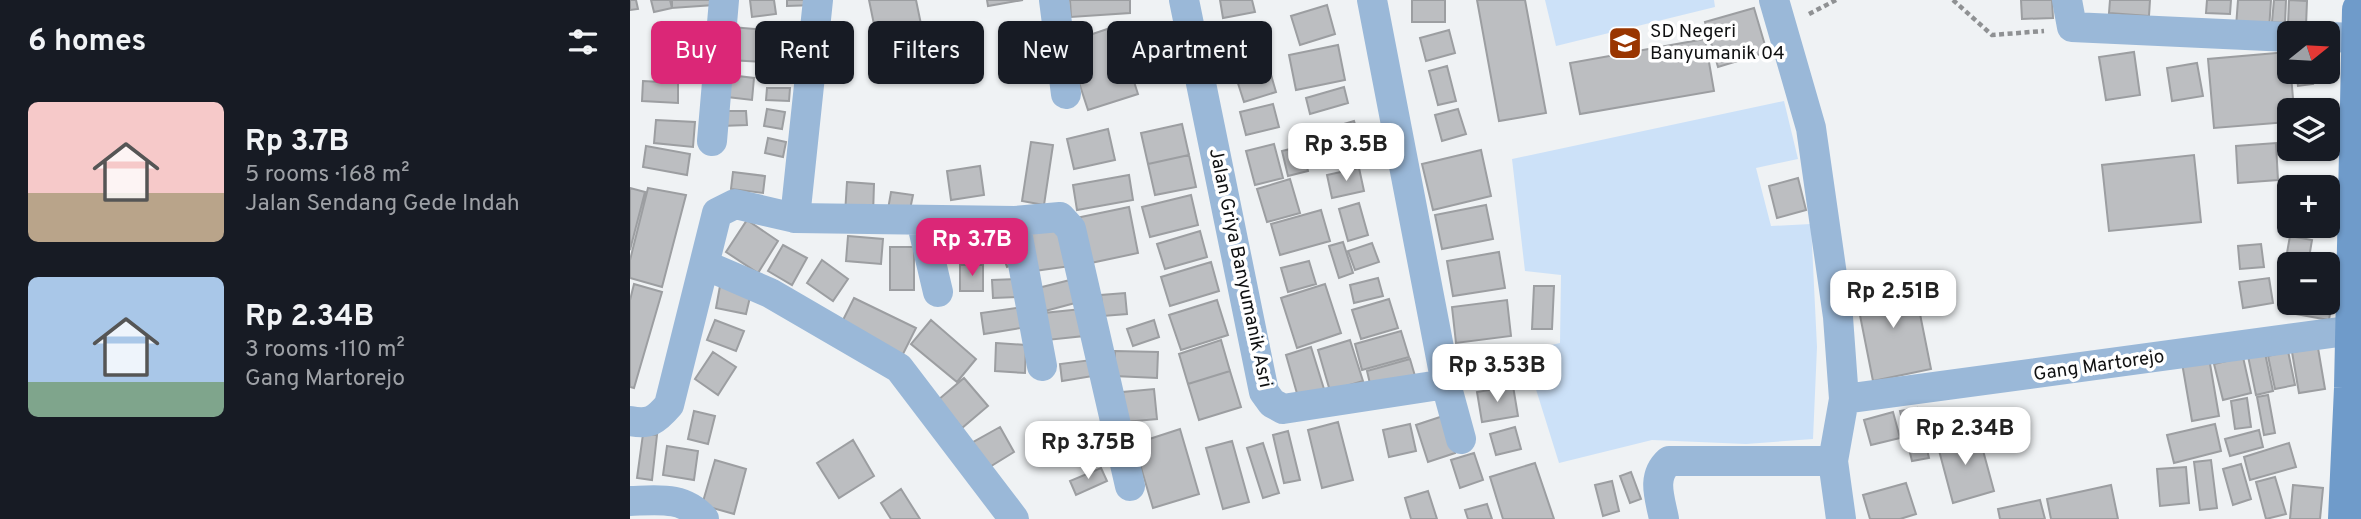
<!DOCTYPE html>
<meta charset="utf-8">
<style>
:root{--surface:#171b24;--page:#242831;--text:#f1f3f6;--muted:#9ea1a6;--accent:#db2777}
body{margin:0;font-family:Overpass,sans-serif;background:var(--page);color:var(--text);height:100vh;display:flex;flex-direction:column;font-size:26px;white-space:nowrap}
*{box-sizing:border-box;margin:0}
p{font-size:23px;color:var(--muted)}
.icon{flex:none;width:38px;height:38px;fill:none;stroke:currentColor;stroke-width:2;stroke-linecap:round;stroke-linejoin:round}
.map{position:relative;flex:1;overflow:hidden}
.sheet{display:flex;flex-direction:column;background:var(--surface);width:630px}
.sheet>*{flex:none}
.top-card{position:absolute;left:21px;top:21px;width:665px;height:63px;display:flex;gap:14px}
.needle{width:46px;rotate:72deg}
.controls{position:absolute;left:1647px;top:21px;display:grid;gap:14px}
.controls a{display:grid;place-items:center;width:63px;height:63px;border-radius:10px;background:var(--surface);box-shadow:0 2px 5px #0004;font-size:35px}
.price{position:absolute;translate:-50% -60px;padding:0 16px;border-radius:14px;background:#fff;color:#222;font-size:23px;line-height:46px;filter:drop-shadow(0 2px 4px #0008)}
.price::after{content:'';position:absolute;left:50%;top:42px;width:21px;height:16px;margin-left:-10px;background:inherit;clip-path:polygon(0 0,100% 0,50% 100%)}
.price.active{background:var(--accent);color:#fff}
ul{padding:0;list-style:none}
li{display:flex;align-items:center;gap:21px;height:175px;padding:0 28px}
li span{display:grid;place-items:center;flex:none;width:196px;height:140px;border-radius:10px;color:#555}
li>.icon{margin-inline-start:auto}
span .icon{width:84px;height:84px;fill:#fffc;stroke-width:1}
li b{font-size:30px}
h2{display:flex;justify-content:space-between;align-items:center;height:84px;padding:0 28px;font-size:30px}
.chip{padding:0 24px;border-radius:10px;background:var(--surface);box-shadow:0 2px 5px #0004;font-size:24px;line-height:63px}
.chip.active{background:var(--accent);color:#fff}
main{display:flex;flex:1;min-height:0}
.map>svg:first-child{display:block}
.green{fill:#cce1f8}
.building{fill:#bcbec1;stroke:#9c9ea1;stroke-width:2}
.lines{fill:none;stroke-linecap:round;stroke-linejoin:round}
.path{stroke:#8f9193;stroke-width:4.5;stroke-dasharray:5 3.5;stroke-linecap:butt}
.minor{stroke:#9ab8d8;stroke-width:30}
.secondary{stroke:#6f9bca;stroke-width:38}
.labels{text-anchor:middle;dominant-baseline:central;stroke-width:7;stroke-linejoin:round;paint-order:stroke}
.poi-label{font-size:19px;fill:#101112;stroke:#fff;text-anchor:start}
.street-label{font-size:19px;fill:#101112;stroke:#fff}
</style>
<main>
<section class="sheet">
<h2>6 homes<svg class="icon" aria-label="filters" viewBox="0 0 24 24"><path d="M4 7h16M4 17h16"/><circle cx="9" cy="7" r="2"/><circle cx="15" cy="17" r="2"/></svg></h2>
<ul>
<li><span style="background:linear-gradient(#f6c9c9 65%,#b9a48a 0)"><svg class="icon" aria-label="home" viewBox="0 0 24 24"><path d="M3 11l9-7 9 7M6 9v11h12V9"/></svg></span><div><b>Rp 3.7B</b><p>5 rooms · 168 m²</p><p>Jalan Sendang Gede Indah</p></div></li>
<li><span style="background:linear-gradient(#a9c7e8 75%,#7fa58c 0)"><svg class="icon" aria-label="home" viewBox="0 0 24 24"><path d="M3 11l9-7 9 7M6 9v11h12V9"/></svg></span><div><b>Rp 2.34B</b><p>3 rooms · 110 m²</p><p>Gang Martorejo</p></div></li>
</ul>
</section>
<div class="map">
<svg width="1731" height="519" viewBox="0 0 1731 519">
<rect width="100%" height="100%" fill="#eff2f4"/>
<path class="green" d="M915 0H1084L1085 7 926 46Z
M1154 101 1168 159 1126 168 1141 226 1181 224 1187 347 1183 439 1116 444 1022 440 929 463 894 351 930 343 931 275 895 271 882 159Z"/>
<path class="building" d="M0 0H6L8 9 0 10Z
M21 0H40L42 8 24 12Z
M42 0H83L84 5 42 8Z
M120 0H144L146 14 122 17Z
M157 0H184L185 5 157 6Z
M239 0H286L292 29 247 39Z
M357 0H393L358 6Z
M440 0H500V13L441 17Z
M590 0H622L625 12 593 18Z
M782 0H815V22H782Z
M847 0H895L916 113 869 121Z
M1391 0H1422L1423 18 1392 19Z
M1480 0H1520L1519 16 1479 13Z
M1577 0H1601L1600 14 1576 13Z
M1608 0H1641L1639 30 1606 27Z
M1644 0H1656L1655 23 1642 22Z
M1659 0 1677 1 1676 26 1658 25Z
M697 5 705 34 670 45 661 16Z
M1124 8 1137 52 1088 67 1075 22Z
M145 23 176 26 171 78 139 74Z
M486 26 508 94 458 110 436 43Z
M101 27 136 30 134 62 99 60Z
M633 27 639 47 610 57 603 37Z
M70 30 72 56 33 60 30 34Z
M819 30 825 53 796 61 790 38Z
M1075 39 1084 91 950 114 940 63Z
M708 45 715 80 666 90 659 55Z
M1504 52 1510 95 1476 100 1469 57Z
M1659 52 1664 110H1659V122L1584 128 1578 59Z
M637 61 646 92 614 102 604 71Z
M1567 63 1573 96 1542 101 1537 68Z
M817 66 826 101 808 105 799 71Z
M1666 72H1681L1683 84 1668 86Z
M91 74 124 78 122 100 89 96Z
M13 81 48 83V103L12 101Z
M714 87 718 103 680 114 676 98Z
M137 88H160L159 101 136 100Z
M643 104 649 127 616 135 610 112Z
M137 109 155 112 152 129 134 126Z
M828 109 836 134 812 141 805 115Z
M91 111H116L117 125 91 126Z
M26 120 65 122 63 147 24 143Z
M724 121 734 154 707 162 697 129Z
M552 124 559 155 518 164 511 133Z
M478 129 485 160 444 169 437 139Z
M138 138 156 142 153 157 135 153Z
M401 142 423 145 414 205 392 201Z
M1646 143 1648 180 1608 183 1606 146Z
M644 144 653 178 625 185 616 151Z
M16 146 60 154 57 175 13 167Z
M672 146 678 171 658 176 652 151Z
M851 150 861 196 803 210 792 164Z
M559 155 566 187 525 195 518 164Z
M1564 155 1571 222 1479 231 1472 165Z
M350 166 354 195 321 200 317 171Z
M729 168 734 191 702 198 697 175Z
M103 172 135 176 133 193 101 189Z
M499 175 503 200 447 210 443 185Z
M1168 178 1176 210 1147 218 1139 186Z
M660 179 670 213 637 222 627 189Z
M217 182 244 184 243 215 215 214Z
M0 188 15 192 0 250Z
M18 188 56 195 32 287 0 278V260Z
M261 192 283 195 278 219 257 215Z
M561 195 568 225 520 237 512 207Z
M729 203 738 235 718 241 709 209Z
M856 205 863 239 812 249 805 215Z
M499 207 508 253 456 264 446 218Z
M691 210 700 241 650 255 641 224Z
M117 220 148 241 128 273 96 252Z
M375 222 389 262 377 267 362 226Z
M436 226 441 266 404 271 399 231Z
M570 231 577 257 535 269 527 244Z
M218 236 253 239 251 264 216 261Z
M1660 236 1682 240 1678 264H1655Z
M713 242 723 273 709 278 699 246Z
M742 243 749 262 725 270 718 251Z
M1631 244 1634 267 1610 269 1608 246Z
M153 245 177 258 162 285 138 271Z
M260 247H284V290H260Z
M869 252 875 288 823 296 817 261Z
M192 260 218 279 203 301 177 283Z
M679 261 686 284 658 292 651 268Z
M581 262 589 291 540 306 531 277Z
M330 265H353V291H330Z
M748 278 753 296 724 303 720 285Z
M1639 278 1643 303 1613 308 1609 282Z
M390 279 391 297 363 298 362 280Z
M444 279 449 302 415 311 408 288Z
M1283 279 1301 369 1243 381 1225 290Z
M4 284 32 292 4 388 0 387V300Z
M695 284 711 333 667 348 651 298Z
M1659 285V303H1698V288L1704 289 1699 320 1654 312Z
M90 286 121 293 116 314 86 308Z
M904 286H924L922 329H902Z
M495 293 497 314 473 316 471 295Z
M224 298 286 328 272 356 210 326Z
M759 299 768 328 731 339 722 310Z
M587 300 598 335 551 350 539 315Z
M877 300 881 336 826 343 822 307Z
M394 307 397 327 354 334 351 313Z
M451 309 454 336 417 340 414 313Z
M85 320 114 331 106 351 77 340Z
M301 320 346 359 327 382 281 344Z
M524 320 529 337 503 346 497 329Z
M771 331 779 357 732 370 725 344Z
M591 340 600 371 558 384 549 354Z
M720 340 733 381 700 391 688 350Z
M366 343 396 345 395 373 365 371Z
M681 347 694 389 668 397 656 355Z
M873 348 876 379 833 383 831 351Z
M1688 348 1695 389 1669 393 1662 352Z
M485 351 528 352 527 378 484 376Z
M1658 351 1665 385 1645 389 1638 356Z
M83 352 106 367 88 395 65 379Z
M1635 353 1643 391 1626 395 1618 356Z
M1613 357 1621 393 1593 400 1584 364Z
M1579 358 1589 416 1562 421 1552 363Z
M780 359 785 376 741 388 737 371Z
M461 360 463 376 432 381 430 364Z
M600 371 611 407 569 420 558 384Z
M334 378 358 406 332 428 308 400Z
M883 386 888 416 852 422 847 392Z
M524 389 527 419 495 422 493 392Z
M1638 395 1645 433 1634 435 1627 397Z
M1617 398 1621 427 1605 429 1601 401Z
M1287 408 1299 458 1282 461 1270 411Z
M64 411 85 416 78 444 58 439Z
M1263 412 1270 438 1241 445 1234 420Z
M813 416 825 453 798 462 786 425Z
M708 422 723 480 692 488 678 430Z
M780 424 786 451 759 457 753 430Z
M1585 424 1591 451 1544 463 1537 435Z
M370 427 384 452 353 471 338 445Z
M885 427 891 449 866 455 860 434Z
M550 429 569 494 523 508 504 444Z
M1629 430 1633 447 1600 456 1595 439Z
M658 431 670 480 654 483 643 435Z
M1348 432 1364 491 1323 503 1307 443Z
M13 434 27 435 22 480 7 478Z
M426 435H471V455H426Z
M223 440 244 476 209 498 187 463Z
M602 441 619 502 593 509 576 448Z
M633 443 649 493 633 498 617 448Z
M1659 443 1666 467 1620 480 1614 457Z
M37 446 68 451 64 480 33 475Z
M844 453 853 480 830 488 821 460Z
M85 460 116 469 104 514 72 505Z
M1581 460 1587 508 1570 510 1564 462Z
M905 463 924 519H873L860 477Z
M1611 464 1621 499 1603 505 1593 469Z
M1556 467 1559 503 1530 506 1527 469Z
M471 468 477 481 446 495 440 481Z
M1001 472 1011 499 1000 503 990 476Z
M1645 477 1656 514 1636 519 1626 482Z
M982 481 989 511 973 516 965 485Z
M1276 483 1286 514 1270 519H1240L1233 495Z
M1481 485 1488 519H1421L1417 499Z
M1663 485 1693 488 1690 519H1660Z
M271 489 290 519H261L251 503Z
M798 491 807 519H781L775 498Z
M1410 500 1415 519H1370L1368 509Z
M857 504 862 519H838L835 510Z"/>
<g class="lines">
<path class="path" d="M1323 0 1362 35 1414 31
M1179 14 1206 0"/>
<path class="minor" d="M424 0 436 94
M554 0 634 392 642 403 653 409 816 384 742 0
M1144 0 1181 128 1208 317 1214 399 1203 461 1211 519
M1437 0 1442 27 1659 37
M1698 37 1730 38
M82 141 94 0
M165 218 188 0
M291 220 308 292
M385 221 412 366
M75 265 140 293 269 368 384 519
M816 384 831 439
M1214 399 1724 330
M0 421C20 425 26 420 39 405L87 213 105 204 165 218 385 221 430 217 441 229 500 486
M0 501C29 500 53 496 74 519
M1034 519C1030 498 1021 477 1039 461H1203"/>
<path class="secondary" d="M1717 519 1723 388 1731 10"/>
</g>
<defs>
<g id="school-square" transform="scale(1.75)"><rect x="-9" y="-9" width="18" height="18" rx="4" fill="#993500" stroke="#fff"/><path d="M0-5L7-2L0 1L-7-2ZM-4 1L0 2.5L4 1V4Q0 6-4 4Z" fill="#fff"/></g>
</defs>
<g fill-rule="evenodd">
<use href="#school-square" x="995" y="43"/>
</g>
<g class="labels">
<g class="poi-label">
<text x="1020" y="32">SD Negeri<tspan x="1020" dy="22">Banyumanik 04</tspan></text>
</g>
<g class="street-label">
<text transform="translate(610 268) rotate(78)">Jalan Griya Banyumanik Asri</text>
<text transform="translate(1469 366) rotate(-8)">Gang Martorejo</text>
</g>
</g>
</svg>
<div class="controls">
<a><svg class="needle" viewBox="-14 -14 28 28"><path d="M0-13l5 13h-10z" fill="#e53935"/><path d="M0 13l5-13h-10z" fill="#9ea1a6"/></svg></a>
<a><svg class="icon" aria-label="layers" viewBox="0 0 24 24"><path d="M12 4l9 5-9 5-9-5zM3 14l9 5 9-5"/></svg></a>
<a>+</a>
<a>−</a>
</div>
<b class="price" style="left:716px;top:183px">Rp 3.5B</b>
<b class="price active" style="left:342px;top:278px">Rp 3.7B</b>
<b class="price" style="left:1263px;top:330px">Rp 2.51B</b>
<b class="price" style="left:867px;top:404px">Rp 3.53B</b>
<b class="price" style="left:1335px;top:467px">Rp 2.34B</b>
<b class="price" style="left:458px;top:481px">Rp 3.75B</b>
<div class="top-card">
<a class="chip active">Buy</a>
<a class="chip">Rent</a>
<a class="chip">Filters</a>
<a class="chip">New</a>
<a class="chip">Apartment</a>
</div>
</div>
</main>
